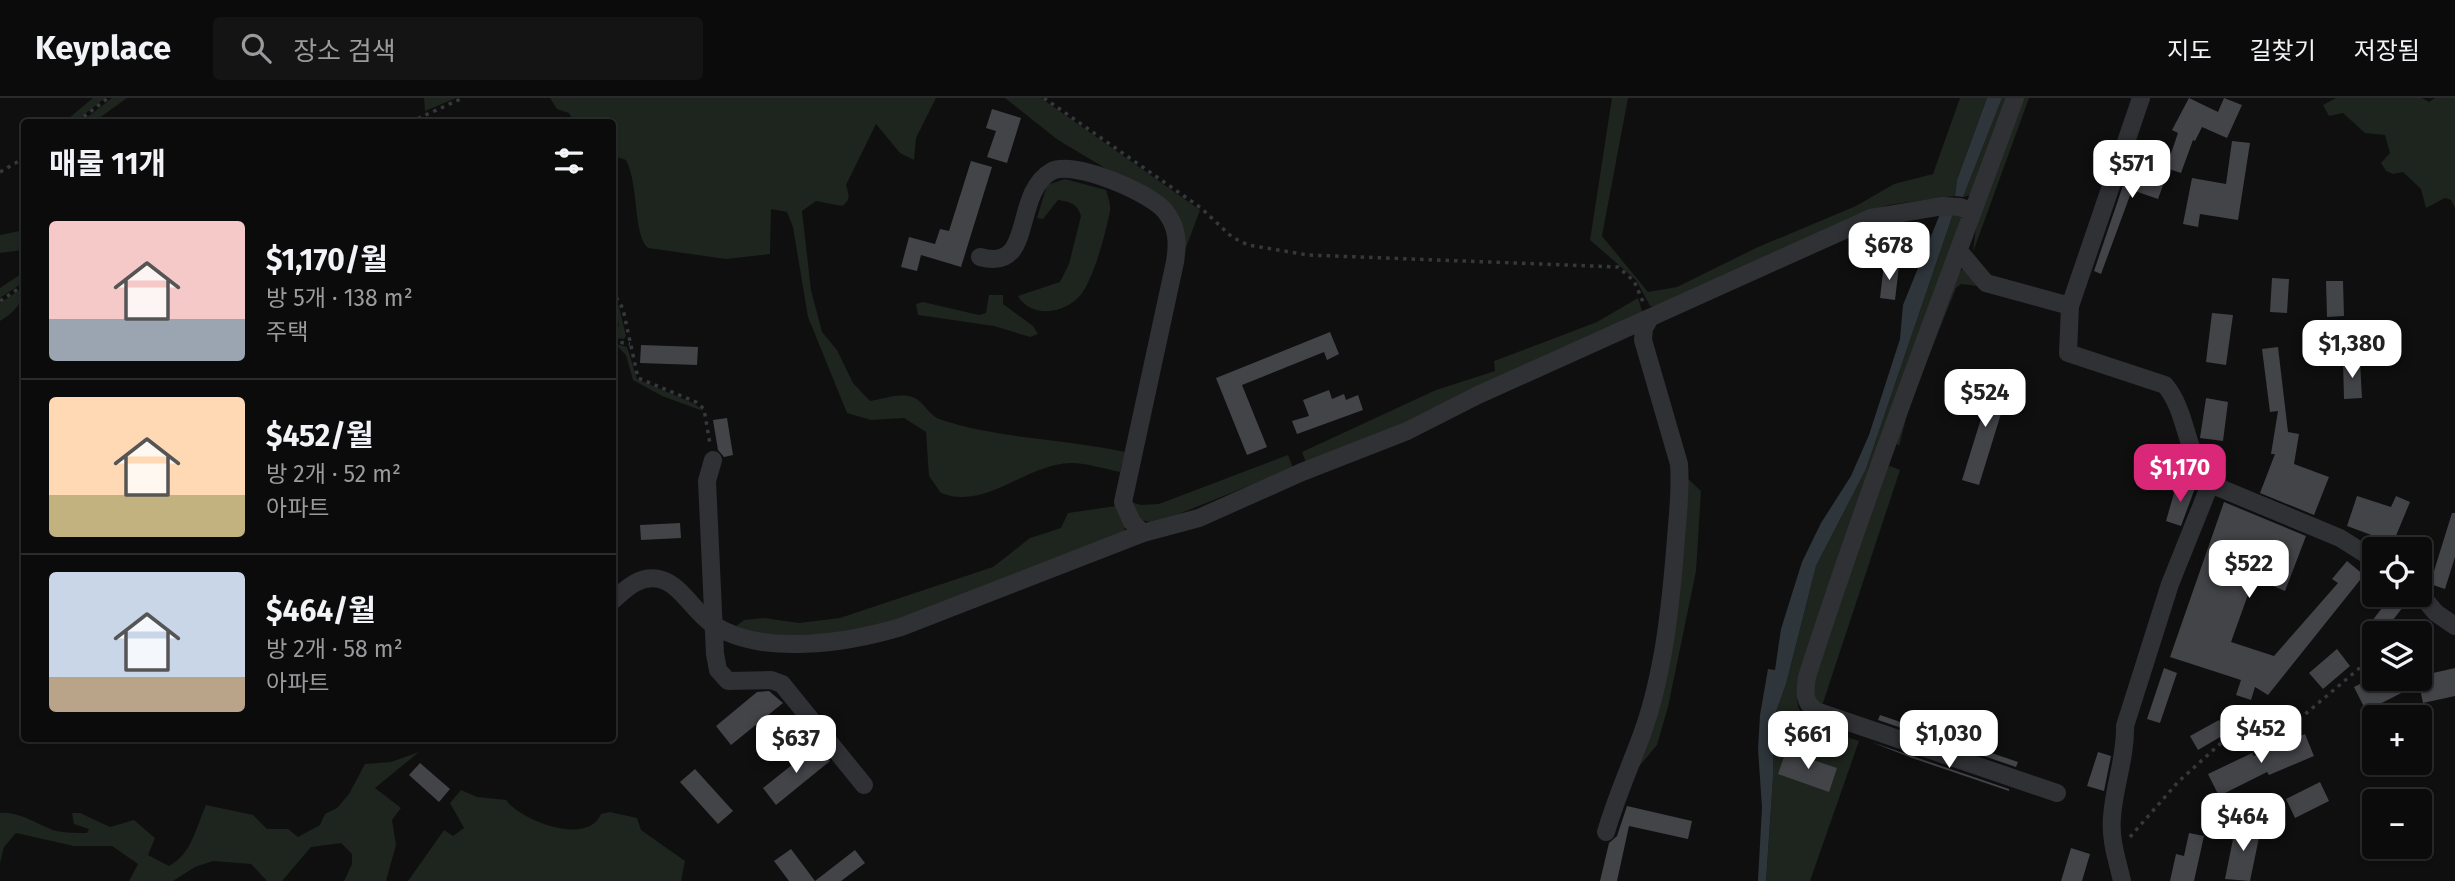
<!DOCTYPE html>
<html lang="ko">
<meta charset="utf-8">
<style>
:root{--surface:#0b0b0c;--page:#141415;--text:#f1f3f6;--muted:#9a9b9d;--line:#2b2b2d;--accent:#db2777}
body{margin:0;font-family:"Fira Sans","Noto Sans KR",sans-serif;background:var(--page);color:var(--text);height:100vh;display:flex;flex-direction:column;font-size:26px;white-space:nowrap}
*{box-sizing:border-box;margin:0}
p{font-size:23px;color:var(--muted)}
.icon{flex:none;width:38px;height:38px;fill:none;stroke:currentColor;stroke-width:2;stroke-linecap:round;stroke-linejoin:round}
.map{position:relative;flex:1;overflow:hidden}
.details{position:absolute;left:21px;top:21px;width:595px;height:623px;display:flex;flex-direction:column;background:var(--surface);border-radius:7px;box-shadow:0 2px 5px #0004,0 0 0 2px var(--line)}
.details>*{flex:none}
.buttons{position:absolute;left:2362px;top:439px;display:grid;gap:14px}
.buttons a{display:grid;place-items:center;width:70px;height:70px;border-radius:7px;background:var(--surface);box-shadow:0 2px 5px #0004,0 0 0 2px var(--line);font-size:35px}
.price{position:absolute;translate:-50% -60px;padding:0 16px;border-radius:14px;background:#fff;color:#222;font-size:23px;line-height:46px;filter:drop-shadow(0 2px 4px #0008)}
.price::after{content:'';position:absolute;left:50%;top:42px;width:21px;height:16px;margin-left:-10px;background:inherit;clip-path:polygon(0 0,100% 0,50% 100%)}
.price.active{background:var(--accent);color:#fff}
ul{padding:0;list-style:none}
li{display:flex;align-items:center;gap:21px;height:175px;padding:0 28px}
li+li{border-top:2px solid var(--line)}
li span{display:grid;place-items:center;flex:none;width:196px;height:140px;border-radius:7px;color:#555}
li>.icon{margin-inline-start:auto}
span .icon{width:84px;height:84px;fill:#fffc;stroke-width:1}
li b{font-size:30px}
h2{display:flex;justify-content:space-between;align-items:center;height:84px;padding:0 28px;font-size:30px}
header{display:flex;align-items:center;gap:42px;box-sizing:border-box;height:98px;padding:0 35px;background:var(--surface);border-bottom:2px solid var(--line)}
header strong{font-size:33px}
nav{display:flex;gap:38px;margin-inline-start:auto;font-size:24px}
.search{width:490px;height:63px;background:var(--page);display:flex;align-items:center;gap:18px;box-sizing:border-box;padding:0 24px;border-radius:7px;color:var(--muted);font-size:26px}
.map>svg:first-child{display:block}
.green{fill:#1e241e}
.water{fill:#2e363c}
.building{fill:#434448}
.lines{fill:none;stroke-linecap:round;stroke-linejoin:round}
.path{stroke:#36383c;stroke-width:3.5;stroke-dasharray:3.5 5;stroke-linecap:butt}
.street{stroke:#303135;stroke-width:18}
</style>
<header>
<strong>Keyplace</strong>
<div class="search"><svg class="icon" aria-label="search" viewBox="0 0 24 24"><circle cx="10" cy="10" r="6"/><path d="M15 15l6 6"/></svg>장소 검색</div>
<nav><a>지도</a><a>길찾기</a><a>저장됨</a></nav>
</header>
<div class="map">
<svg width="2455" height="783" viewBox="0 0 2455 783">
<rect width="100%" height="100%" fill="#0f0f10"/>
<path class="green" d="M93 0H105L75 24H64Z
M112 0H127L94 24H81Z
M424 0H456L425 13Z
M550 0H936L916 40 914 62 900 55 876 26 846 87C849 97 851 102 842 108L816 103 802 113 811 192 822 234 837 252 853 285 870 303C882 301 897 296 908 298 924 300 927 318 942 322 1000 341 1065 341 1125 354L1120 374C1105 371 1087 365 1071 365 1025 366 986 413 941 395L929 378 926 334 904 320 871 322 847 315 808 219 793 129 787 114 771 111 770 156 726 161 648 150C633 137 639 87 626 62L613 58 612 24H574L569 15 557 11Z
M1005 0H1041L1200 112 1181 163 1183 153 1145 94 1058 42Z
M1612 0H1628L1602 138 1648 194 1677 189 1758 149 1856 108 1894 86 1933 76 1960 0H1987L1957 82 1955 98 1888 107 1858 118 1658 209 1650 208 1636 182 1590 142Z
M2002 0H2010L1971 97 1963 99Z
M2020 0H2029L1973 154 1976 129Z
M2336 0H2422L2429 4 2435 0H2455V110L2451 102 2445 100 2426 110 2421 91 2403 74 2393 76 2386 73 2381 65 2390 55 2385 37 2365 35 2343 15 2329 18 2323 7Z
M1065 81 1106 92C1108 99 1111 106 1110 113 1106 134 1094 179 1082 195 1067 216 1031 221 1018 198L1060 184 1069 166 1081 118C1077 105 1070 104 1058 102L1043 121 1037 120 1047 87Z
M1954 113 1962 119 1797 596C1795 630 1833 634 1859 643L1810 783H1766L1773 679V622L1786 586 1816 468 1866 371Z
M24 132V152L0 155V137Z
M1966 170 1986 189 1961 186 1956 190 1910 305 1899 348 1893 342 1959 173Z
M24 174V184L0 200V190Z
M24 189C25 204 13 215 0 223V205Z
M613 196 619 209 626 238 624 241 613 240V232L619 228Z
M989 197H1003V206L1033 228 1038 236 1030 239 994 228 918 217 916 206 923 204 979 217 986 215Z
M1638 200 1643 216 1402 332 1307 367 1302 354 1436 292 1495 273 1494 263 1597 224Z
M613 245 627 249 637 281 695 306 703 313 662 298 633 282 626 257 618 249H613Z
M1288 357 1293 370 1159 424C1140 425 1136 419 1127 403L1141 407 1159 406Z
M1890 368 1900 372 1822 608 1813 603 1810 585 1885 371Z
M1686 379 1701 393 1696 473 1668 609 1657 647 1637 671 1647 633Z
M1116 408 1125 429 1124 435 881 529 799 539 751 534 735 529 744 522 764 520 799 525 840 520 993 469 1030 440 1061 430 1068 415Z
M419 654 375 690 401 710 392 722 396 747 386 783H344L352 766V756L341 745 311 749 282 783H267L251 766 213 763 195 769 173 783H129L138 766 112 748H74L16 735 4 749 0 765V715C19 713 36 726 53 732 64 735 76 735 87 735L89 731 74 726 72 715H80L110 729 134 722 155 740 148 757 169 768C192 756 196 729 206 707L253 717 267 731H288L298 739 320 727 325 716 337 710 349 696 365 666 391 664Z
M461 692 477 699 506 702C520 722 587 749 601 716L610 714 637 720 641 732 685 763 681 783H408L444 732 453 738 464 730 450 705Z"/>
<path class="water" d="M1987 0H2002L1963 99 1955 98 1957 82Z
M1954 113 1866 371 1816 468 1786 586 1773 622V679L1766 783H1758L1762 709 1758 651 1760 617 1768 571 1775 572 1781 531 1802 464 1821 425 1851 378 1869 337 1900 241 1903 207 1940 116Z"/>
<path class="building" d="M2189 0 2218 14 2224 0 2242 7 2227 40 2202 29 2195 43 2193 42 2181 75 2166 70 2178 35 2172 32Z
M992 11 1021 20 1007 65 987 59 996 33 986 30Z
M2232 43 2250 45 2238 122 2200 116 2198 129 2183 126 2192 80 2226 86Z
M2132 61 2168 74 2158 101 2132 92 2101 176 2094 173Z
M971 63 992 69 961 169 921 157 917 173 901 169 909 139 935 146 940 131 949 133Z
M1884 166 1899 168 1895 202 1880 200Z
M2272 180 2289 181 2287 215 2270 214Z
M2326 183H2343L2344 218 2327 219Z
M2212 215 2233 217 2226 267 2206 264Z
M1330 234 1339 256 1327 262 1324 254 1242 287 1267 349 1247 357 1216 280Z
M641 247 698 249 697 267 640 265Z
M2278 249 2288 334 2299 336 2294 366 2329 379 2314 417 2260 395 2275 356H2271L2278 313 2270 314 2262 251Z
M2343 263H2360L2362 300 2344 301Z
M1979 284 2008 293 1979 387 1962 382 1984 311 1972 307Z
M1329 292 1332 301 1344 296 1346 302 1358 297 1363 312 1297 336 1292 323 1309 318 1303 302Z
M2206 300 2228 304 2223 343 2200 340Z
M727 320 733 357 724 359 718 352 713 322Z
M2177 385 2195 390 2181 428 2166 423Z
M2357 398 2391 409 2396 398 2410 404 2393 445 2347 428Z
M2224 404 2306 438 2285 493 2254 480 2231 544 2274 558 2338 485 2332 481 2347 463 2364 477 2268 597 2255 589 2251 602 2236 597 2241 582 2170 559Z
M2452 415H2455V459L2445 491 2430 486Z
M680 425 681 440 641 442 640 427Z
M2392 497H2409L2410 500 2382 536H2362Z
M2337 551 2350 568 2323 591 2309 575Z
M2164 570 2177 575 2160 625 2147 621Z
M2455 570V598L2423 605 2419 586 2366 613 2354 589 2370 581H2420V578Z
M769 593 783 605 731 647 716 628 757 594Z
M1880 617 2018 664 2016 669 1878 622Z
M2219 622 2227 635 2198 652 2190 638Z
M2305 636 2314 658 2269 677 2267 674 2219 698 2208 676 2252 655 2254 658Z
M1871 644 2009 691V693L1912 660Z
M817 647 830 663 776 707 763 690Z
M1786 653 1837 670 1829 694 1778 676Z
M2098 654 2111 658 2104 693 2087 688Z
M420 665 450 691 439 704 409 677Z
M695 671 733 713 718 726 680 684Z
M2320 684 2329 703 2295 720 2286 701Z
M1627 708 1692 723 1688 741 1629 728 1617 783H1600L1609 745 1617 738Z
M2236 726 2261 730 2250 783 2225 781Z
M2189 735 2204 738 2194 783H2170L2176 756 2184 758Z
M2071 750 2090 756 2082 783H2061Z
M791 751 815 783 855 752 865 765 841 783H789L774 763Z"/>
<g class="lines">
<path class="path" d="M1044 0 1201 110 1232 139 1248 147 1308 157 1618 169 1634 183 1644 206
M77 24 108 0
M410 24 463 0
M0 74 24 60
M612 192 623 211 638 280 696 304 704 311 710 346
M0 203 24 187
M612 243 630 246
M2419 536 2431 532
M2130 739 2178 684 2221 645 2277 631 2303 618 2375 557"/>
<path class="street" d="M2015 0C1944 193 1870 383 1807 579 1805 593 1803 604 1816 613L2057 695
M2141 0 2070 208 2068 255 2165 287C2190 317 2184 362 2215 388L2340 440 2375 462
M1959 153 1986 185 2070 208
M980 159C1036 175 1011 96 1052 73 1074 62 1151 95 1165 113 1178 129 1178 145 1175 164L1123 404 1132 424 1143 435
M713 362 707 383 715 556 718 572 728 583 771 582 782 586 864 687
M2420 496 2436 515 2455 528
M612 503C626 491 639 477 659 481 680 485 694 514 712 526 762 559 847 545 901 529L1143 435 1199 420 1302 374 1407 333 1478 297 1871 120 1943 108 1960 109 1973 114
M1606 734C1616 700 1629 671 1641 639 1664 577 1671 505 1676 440 1678 415 1681 391 1679 366L1643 242 1644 230 1650 220
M2122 783C2117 761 2110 742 2112 719 2114 688 2126 659 2125 628L2170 486 2211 384"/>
</g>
</svg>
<div class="buttons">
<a><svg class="icon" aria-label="locate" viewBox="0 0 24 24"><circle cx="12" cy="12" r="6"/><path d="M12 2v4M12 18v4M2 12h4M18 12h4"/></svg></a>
<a><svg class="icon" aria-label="layers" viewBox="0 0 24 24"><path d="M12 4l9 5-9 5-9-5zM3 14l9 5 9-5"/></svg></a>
<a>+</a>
<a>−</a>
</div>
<b class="price" style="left:2132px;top:102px">$571</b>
<b class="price" style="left:1889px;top:184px">$678</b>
<b class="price" style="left:2352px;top:282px">$1,380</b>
<b class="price" style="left:1985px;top:331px">$524</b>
<b class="price active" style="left:2180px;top:406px">$1,170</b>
<b class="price" style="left:2249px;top:502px">$522</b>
<b class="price" style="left:2261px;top:667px">$452</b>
<b class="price" style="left:1949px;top:672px">$1,030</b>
<b class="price" style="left:1808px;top:673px">$661</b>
<b class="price" style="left:796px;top:677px">$637</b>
<b class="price" style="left:2243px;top:755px">$464</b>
<section class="details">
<h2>매물 11개<svg class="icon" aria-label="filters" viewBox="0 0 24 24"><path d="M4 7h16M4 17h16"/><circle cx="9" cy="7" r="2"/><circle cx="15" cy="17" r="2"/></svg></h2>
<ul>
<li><span style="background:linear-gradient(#f6c9c9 70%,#9aa5b1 0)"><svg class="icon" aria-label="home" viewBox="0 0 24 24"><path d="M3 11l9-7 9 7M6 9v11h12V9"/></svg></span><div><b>$1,170/월</b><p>방 5개 · 138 m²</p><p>주택</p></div></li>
<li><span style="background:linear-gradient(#ffd9b3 70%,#c2b280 0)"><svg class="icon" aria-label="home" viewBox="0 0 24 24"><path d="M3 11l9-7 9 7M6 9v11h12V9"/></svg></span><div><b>$452/월</b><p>방 2개 · 52 m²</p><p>아파트</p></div></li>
<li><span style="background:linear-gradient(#c9d6e8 75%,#b9a48a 0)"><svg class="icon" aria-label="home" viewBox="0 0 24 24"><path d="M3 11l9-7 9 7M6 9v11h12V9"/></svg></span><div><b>$464/월</b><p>방 2개 · 58 m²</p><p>아파트</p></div></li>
</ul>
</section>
</div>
